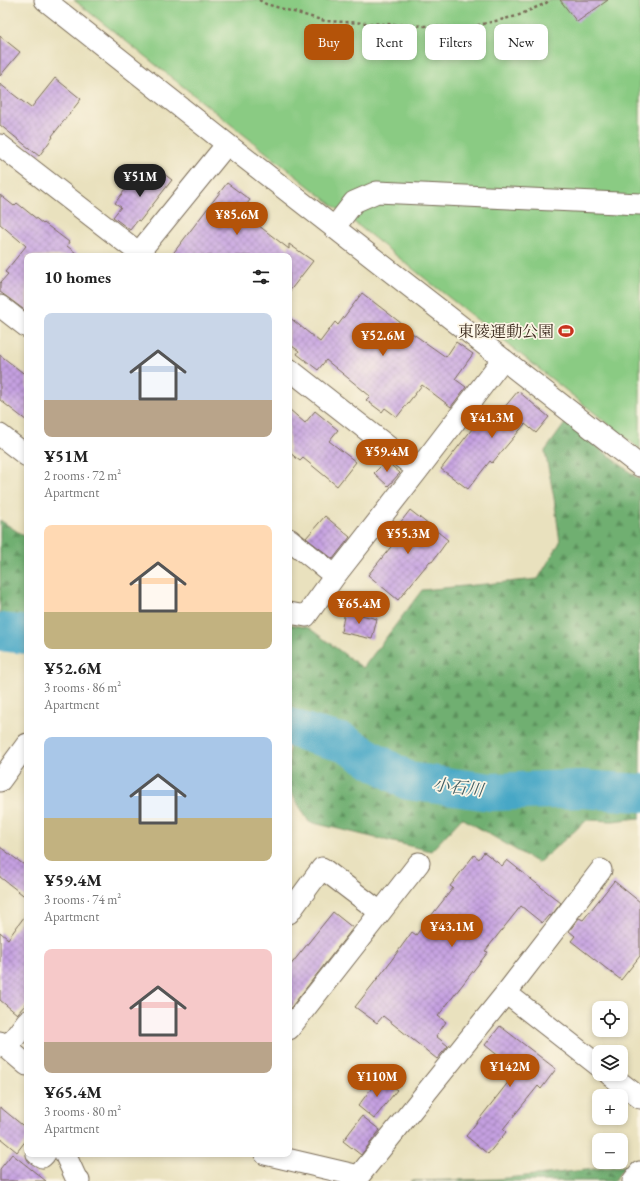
<!DOCTYPE html>
<meta charset="utf-8">
<style>
:root{--surface:#fff;--page:#f6f6f6;--text:#222;--muted:#767676;--accent:#b45309}
body{margin:0;font-family:"EB Garamond","Noto Serif JP",serif;background:var(--page);color:var(--text);height:100vh;display:flex;flex-direction:column;font-size:15px;white-space:nowrap}
*{box-sizing:border-box;margin:0}
p{font-size:13px;color:var(--muted)}
.icon{flex:none;width:22px;height:22px;fill:none;stroke:currentColor;stroke-width:2;stroke-linecap:round;stroke-linejoin:round}
.map{position:relative;flex:1;overflow:hidden}
.side{position:absolute;left:24px;top:253px;width:268px;height:904px;display:flex;flex-direction:column;background:var(--surface);border-radius:8px;box-shadow:0 2px 6px #0003}
.side>*{flex:none}
.hud{position:absolute;left:304px;top:24px;width:276px;height:36px;display:flex;gap:8px}
.fabs{position:absolute;left:592px;top:1001px;display:grid;gap:8px}
.fabs a{display:grid;place-items:center;width:36px;height:36px;border-radius:8px;background:var(--surface);box-shadow:0 2px 6px #0003;font-size:20px}
.price{position:absolute;translate:-50% -34px;padding:0 9px;border-radius:14px;background:var(--accent);color:#fff;font-size:13px;line-height:26px;filter:drop-shadow(0 1px 2px #0008)}
.price::after{content:'';position:absolute;left:50%;top:24px;width:12px;height:9px;margin-left:-6px;background:inherit;clip-path:polygon(0 0,100% 0,50% 100%)}
.price.active{background:#222;color:#fff}
ul{padding:0;list-style:none}
li{display:grid;align-content:center;gap:8px;height:212px;padding:0 20px}
li span{display:grid;place-items:center;height:124px;border-radius:8px;color:#555}
li>.icon{margin-inline-start:auto}
span .icon{width:72px;height:72px;fill:#fffc;stroke-width:1}
li b{font-size:17px}
h2{display:flex;justify-content:space-between;align-items:center;height:48px;padding:0 20px;font-size:17px}
.pill{padding:0 14px;border-radius:8px;background:var(--surface);box-shadow:0 2px 6px #0003;font-size:14px;line-height:36px}
.pill.active{background:var(--accent);color:#fff}
.map>svg:first-child{display:block}
.forest{fill:url(#forest-firs);stroke:#556c48}
.pitch{fill:#8acb83;stroke:#627a50}
.lines{fill:none;stroke-linecap:round;stroke-linejoin:round}
.river{stroke:#47a7c6;stroke-width:38}
.building{fill:url(#building-cross-hatch)}
.minor-casing{stroke:#786a56;stroke-width:23}
.path{stroke:#786a56;stroke-width:2.5;stroke-dasharray:3 3;stroke-linecap:butt}
.minor{stroke:#fff;stroke-width:21}
.labels{text-anchor:middle;dominant-baseline:central;stroke-width:3.5;stroke-linejoin:round;paint-order:stroke}
.poi-label{font-size:16px;fill:#3b2a1e;stroke:#fcf5e5;text-anchor:end}
.water-label{font-size:17px;font-style:italic;fill:#405c61;stroke:#fcf5e5}
</style>
<div class="map">
<svg width="640" height="1181" viewBox="0 0 640 1181">
<defs>
<pattern id="forest-firs" width="22" height="20" patternUnits="userSpaceOnUse"><rect width="22" height="20" fill="#6faf71"/><path d="M5 1l3.5 6h-7zM16 11l3.5 6h-7z" fill="#5c8f5c"/></pattern>
<pattern id="building-cross-hatch" width="8" height="8" patternUnits="userSpaceOnUse"><rect width="8" height="8" fill="#c5a0e1"/><path d="M0 0l8 8M0 8l8-8" fill="none" stroke="#a183b6"/></pattern>
</defs>
<rect width="100%" height="100%" fill="#fcf5e5"/>
<filter id="ink" filterUnits="userSpaceOnUse"><feTurbulence type="fractalNoise" baseFrequency=".025" numOctaves="2"/><feDisplacementMap in="SourceGraphic" scale="8" xChannelSelector="R" yChannelSelector="G"/><feConvolveMatrix kernelMatrix="1 2 1 2 8 2 1 2 1" color-interpolation-filters="sRGB"/></filter>
<filter id="wash" filterUnits="userSpaceOnUse"><feTurbulence type="fractalNoise" baseFrequency=".012" numOctaves="4" result="noise"/><feDisplacementMap in="SourceGraphic" scale="16" xChannelSelector="R" yChannelSelector="G"/><feGaussianBlur stdDeviation="0.9" result="paint"/><feColorMatrix in="noise" values="0 0 0 0 0 0 0 0 0 0 0 0 0 0 0 0 0 1.4 0 .05"/><feComposite in="paint" operator="in"/></filter>
<g filter="url(#wash)">
<rect width="100%" height="100%" fill="#e9e1be"/>
<path class="forest" d="M566 422 640 480V820L639 818 613 821 587 820 538 863 462 818 431 851 309 822 289 789V624L309 628 363 668 422 590 538 579 560 542 554 498 545 451Z
M0 520 27 538V638L0 623Z
M625 1166 614 1181H410L496 1179Z"/>
<path class="pitch" d="M74 0H640V449Z"/>
<g class="lines">
<path class="river" d="M0 632 27 635
M289 727 313 735 344 743 408 781 491 792 582 789 640 793"/>
</g>
<g id="blocks">
<path class="building" d="M560 0H608L577 22Z
M0 36 20 52 0 76Z
M55 78 81 99 52 136 53 137 39 156 0 125V84L31 108Z
M159 170 172 180 140 221 138 220 130 230 113 217 121 207 115 203 134 178 138 182 146 172 153 178Z
M227 183 250 200 241 212 289 249V244L313 261 289 292V256H171Z
M0 195 14 206 17 203 43 224 44 223 69 242 67 246 80 256H27V312L7 297 0 292V283L8 274 5 272 26 246 0 224Z
M362 293 410 330 409 331 446 357 456 342 473 354 455 379 466 387 451 407 422 385 397 417 385 408 382 412 366 400 370 396 326 360 318 370 297 354 299 351 289 344V317L320 342 335 322 338 325Z
M0 355 27 376V421L0 400Z
M518 391 549 417 536 433 525 424 492 463 490 461 468 489 441 469 479 420 488 427Z
M289 409 305 423 315 411 338 430 329 441 356 462 337 486 303 458 300 461 289 452Z
M386 461 400 473 388 486 374 473Z
M410 510 448 540 432 562 430 561 398 600 368 575 399 537 393 532Z
M325 516 350 537 333 559 306 538Z
M345 611 377 619 372 639 341 632Z
M0 847 27 867V898L0 877Z
M484 852 502 866 507 860 561 903 551 916 549 915 542 923 521 906 485 951 488 952 438 1016 446 1022 436 1036 448 1046 437 1059 383 1016 377 1023 355 1007 385 969 412 932 416 935 453 888 450 886 474 855 479 859Z
M614 881 640 902V956L621 980 571 941 575 936 569 931 579 918 583 920Z
M333 912 353 928 289 1010V967Z
M27 913V1003L17 1014 0 1000V932L8 939Z
M500 1026 556 1069 541 1089 538 1086 503 1129 506 1132 488 1154 466 1136 517 1071 485 1045Z
M380 1077 397 1090 374 1119 358 1106Z
M0 1107 27 1129V1139L17 1152 0 1138Z
M362 1116 380 1130 361 1155 343 1141Z
M12 1154 46 1181H0V1169Z"/>
</g>
</g>
<g filter="url(#ink)">
<use href="#blocks" fill-opacity="0" stroke="#786a56" stroke-width="1"/>
<g class="lines">
<g class="minor-casing">
<path id="minor" d="M45 0 227 144 640 466
M0 145 143 256
M334 228 354 202 377 192 640 204
M136 256 227 144
M0 306 27 327
M289 369 418 470
M0 435 27 456
M289 539 335 576
M289 613 306 616 335 576 418 470 503 359
M0 781 27 744
M289 913 322 868 380 912
M506 993 599 1066
M289 1029 419 863
M0 1042 27 1065
M7 1048 27 1021
M609 1074 640 1098
M37 1154 42 1157 45 1154
M65 1154 76 1178 79 1181
M265 1154 359 1176 506 993 601 870
M633 1181 640 1172"/>
</g>
<path class="path" d="M259 0 266 4 325 21 466 28 517 16 546 3 550 0"/>
<use href="#minor" class="minor"/>
</g>
</g>
<defs>
<g id="stadium-bare" transform="scale(1.2)"><path d="M0-5a6.5 5 0 1 0 0 10a6.5 5 0 1 0 0-10ZM-3.5-1.8h7v3.6h-7Z" fill="#c8321e" stroke="#fcf5e5" stroke-width="2.5" paint-order="stroke"/></g>
</defs>
<g fill-rule="evenodd">
<use href="#stadium-bare" x="566" y="331"/>
</g>
<g class="labels">
<g class="poi-label">
<text x="554" y="331">東陵運動公園</text>
</g>
<g class="water-label">
<text transform="translate(458 787) rotate(7)">小石川</text>
</g>
</g>
</svg>
<div class="fabs">
<a><svg class="icon" aria-label="locate" viewBox="0 0 24 24"><circle cx="12" cy="12" r="6"/><path d="M12 2v4M12 18v4M2 12h4M18 12h4"/></svg></a>
<a><svg class="icon" aria-label="layers" viewBox="0 0 24 24"><path d="M12 4l9 5-9 5-9-5zM3 14l9 5 9-5"/></svg></a>
<a>+</a>
<a>−</a>
</div>
<b class="price active" style="left:140px;top:198px">¥51M</b>
<b class="price" style="left:237px;top:236px">¥85.6M</b>
<b class="price" style="left:383px;top:357px">¥52.6M</b>
<b class="price" style="left:492px;top:439px">¥41.3M</b>
<b class="price" style="left:387px;top:473px">¥59.4M</b>
<b class="price" style="left:408px;top:555px">¥55.3M</b>
<b class="price" style="left:359px;top:625px">¥65.4M</b>
<b class="price" style="left:452px;top:948px">¥43.1M</b>
<b class="price" style="left:510px;top:1088px">¥142M</b>
<b class="price" style="left:377px;top:1098px">¥110M</b>
<div class="hud">
<a class="pill active">Buy</a>
<a class="pill">Rent</a>
<a class="pill">Filters</a>
<a class="pill">New</a>
</div>
<section class="side">
<h2>10 homes<svg class="icon" aria-label="filters" viewBox="0 0 24 24"><path d="M4 7h16M4 17h16"/><circle cx="9" cy="7" r="2"/><circle cx="15" cy="17" r="2"/></svg></h2>
<ul>
<li><span style="background:linear-gradient(#c9d6e8 70%,#b9a48a 0)"><svg class="icon" aria-label="home" viewBox="0 0 24 24"><path d="M3 11l9-7 9 7M6 9v11h12V9"/></svg></span><div><b>¥51M</b><p>2 rooms · 72 m²</p><p>Apartment</p></div></li>
<li><span style="background:linear-gradient(#ffd9b3 70%,#c2b280 0)"><svg class="icon" aria-label="home" viewBox="0 0 24 24"><path d="M3 11l9-7 9 7M6 9v11h12V9"/></svg></span><div><b>¥52.6M</b><p>3 rooms · 86 m²</p><p>Apartment</p></div></li>
<li><span style="background:linear-gradient(#a9c7e8 65%,#c2b280 0)"><svg class="icon" aria-label="home" viewBox="0 0 24 24"><path d="M3 11l9-7 9 7M6 9v11h12V9"/></svg></span><div><b>¥59.4M</b><p>3 rooms · 74 m²</p><p>Apartment</p></div></li>
<li><span style="background:linear-gradient(#f6c9c9 75%,#b9a48a 0)"><svg class="icon" aria-label="home" viewBox="0 0 24 24"><path d="M3 11l9-7 9 7M6 9v11h12V9"/></svg></span><div><b>¥65.4M</b><p>3 rooms · 80 m²</p><p>Apartment</p></div></li>
</ul>
</section>
</div>
